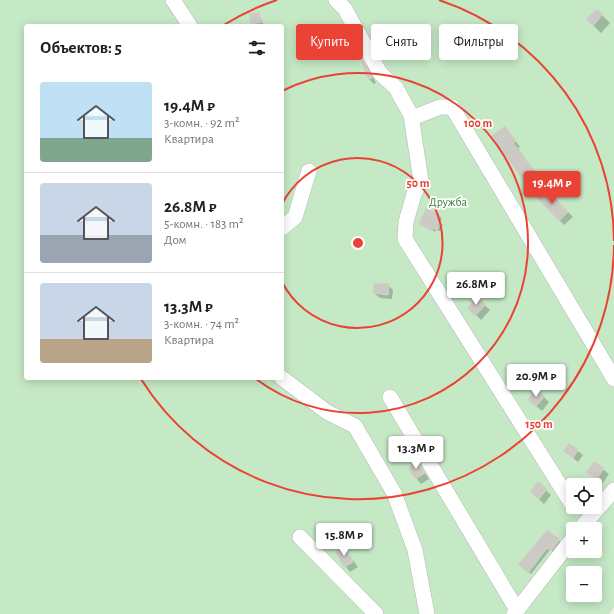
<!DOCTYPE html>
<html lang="ru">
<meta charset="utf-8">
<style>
:root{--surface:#fff;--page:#f6f6f6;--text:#202124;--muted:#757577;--line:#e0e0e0;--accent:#ea4335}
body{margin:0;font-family:"Alegreya Sans",sans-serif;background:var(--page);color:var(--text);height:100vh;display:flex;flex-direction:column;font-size:15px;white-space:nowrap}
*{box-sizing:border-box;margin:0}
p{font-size:13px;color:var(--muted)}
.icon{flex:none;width:22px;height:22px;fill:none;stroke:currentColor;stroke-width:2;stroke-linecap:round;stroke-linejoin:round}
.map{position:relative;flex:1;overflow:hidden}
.drawer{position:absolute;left:24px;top:24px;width:260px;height:356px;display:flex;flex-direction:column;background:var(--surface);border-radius:4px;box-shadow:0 2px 10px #0003}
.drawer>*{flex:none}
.top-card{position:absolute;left:296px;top:24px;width:258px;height:36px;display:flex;gap:8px}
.fabs{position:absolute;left:566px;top:478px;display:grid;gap:8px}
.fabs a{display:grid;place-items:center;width:36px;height:36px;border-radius:4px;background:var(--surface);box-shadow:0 2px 10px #0003;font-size:20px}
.price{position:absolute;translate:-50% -34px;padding:0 9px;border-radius:4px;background:#fff;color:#222;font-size:13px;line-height:26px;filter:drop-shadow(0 1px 2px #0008)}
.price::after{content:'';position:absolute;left:50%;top:24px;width:12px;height:9px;margin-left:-6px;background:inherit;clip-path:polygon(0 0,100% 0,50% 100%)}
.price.selected{background:var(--accent);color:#fff}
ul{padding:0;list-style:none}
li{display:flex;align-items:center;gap:12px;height:100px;padding:0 16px}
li+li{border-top:1px solid var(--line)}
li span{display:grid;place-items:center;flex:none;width:112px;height:80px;border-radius:4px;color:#555}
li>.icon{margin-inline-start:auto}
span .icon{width:48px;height:48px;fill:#fffc;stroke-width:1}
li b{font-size:17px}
h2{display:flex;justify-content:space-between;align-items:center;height:48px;padding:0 16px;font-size:17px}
.tag{padding:0 14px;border-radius:4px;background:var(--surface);box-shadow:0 2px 10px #0003;font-size:14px;line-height:36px}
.tag.selected{background:var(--accent);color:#fff}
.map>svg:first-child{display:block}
.green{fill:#c5e8c5;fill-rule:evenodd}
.shadow{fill:#0003}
.building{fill:#cccac5;stroke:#d6d1c6}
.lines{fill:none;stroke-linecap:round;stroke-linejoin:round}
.minor-casing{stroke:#b5b8bc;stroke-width:16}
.minor{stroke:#fff;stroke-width:15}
.ring{fill:none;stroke:#ea4335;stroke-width:2}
.labels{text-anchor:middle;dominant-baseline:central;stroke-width:3.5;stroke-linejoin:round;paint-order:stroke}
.park-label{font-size:12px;fill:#348238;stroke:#fff}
.centre{fill:#ea4335;stroke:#fff;stroke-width:2}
.ring-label{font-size:12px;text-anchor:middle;font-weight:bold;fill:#ea4335;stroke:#fff;stroke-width:3.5;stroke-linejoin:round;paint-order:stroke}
</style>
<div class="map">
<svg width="614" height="614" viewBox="0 0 614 614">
<rect width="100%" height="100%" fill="#f1efe8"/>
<path class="green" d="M0 0H614V607L609 614H0ZM26 26H282V378H26ZM573 485H595V507H573ZM573 529H595V551H573ZM573 573H595V595H573Z"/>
<path class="shadow" d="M597 10 610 23 601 33 587 19Z
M259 13 263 24 254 26 252 24Z
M363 61 368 67 376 83 374 84 369 79Z
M510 133 520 147 518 148 537 175 527 182 522 177Z
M546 190 573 217 564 225 538 198Z
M439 216 442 218 440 222 443 225 440 231 436 230 435 232 420 223Z
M388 285 393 290 392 299 380 298 374 293Z
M478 299 490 310 481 320 469 308Z
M544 397 549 402 542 411 529 400Z
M569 444 583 455 578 462 564 451Z
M594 462 609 474 602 484 587 472Z
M418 463 429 479 421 484 409 469Z
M546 490 551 495 544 504 531 492Z
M547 531 561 542 554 552 550 550 531 574 521 567Z
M344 548 358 567 350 572 336 553Z"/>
<path class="building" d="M597 9 603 14 593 26 586 19Z
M259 12 261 22 251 24 249 14Z
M363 60 372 77V78L368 79 361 61Z
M505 126 516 141 513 143 533 169 522 178 490 137Z
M546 188 568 212 559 221 537 198Z
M426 208 440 215 437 220 441 222 437 230 433 228 432 231 419 224Z
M374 283 389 284 388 295 373 293Z
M478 297 486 304 475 316 467 308Z
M536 389 545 396 536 406 527 400Z
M569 443 578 450 573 458 563 451Z
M594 461 604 468 597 479 586 472Z
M418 462 425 473 415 479 408 468Z
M538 481 547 489 539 499 530 492Z
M547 530 560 539 551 551 547 548 528 573 518 565Z
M344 547 353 562 344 567 335 552Z"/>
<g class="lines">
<g class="minor-casing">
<path id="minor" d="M173 0 190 26
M336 0 345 9 380 73 396 88 411 115 421 181 414 194 406 222 405 239 573 506
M412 118 440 107H452L614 379
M282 228 295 217 309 171
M282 378 327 412 355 426 394 493 415 550 427 614
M390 397 517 610
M580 529 614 490
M300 537 376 614
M514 614 573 538"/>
</g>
<use href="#minor" class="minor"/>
</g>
<g class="ring">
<path d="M282 204A85 85 0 1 1 282 282"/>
<path d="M282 91A170 170 0 1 1 256 379"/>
<path d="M614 245A256 256 0 0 1 141 379M222 26A256 256 0 0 1 277 0M439 0A256 256 0 0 1 614 241"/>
</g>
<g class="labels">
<g class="park-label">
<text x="448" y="202">Дружба</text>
</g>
</g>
<circle cx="358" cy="243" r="6" class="centre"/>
<g class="ring-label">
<text x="478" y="127">100 m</text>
<text x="418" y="187">50 m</text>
<text x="539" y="428">150 m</text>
</g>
</svg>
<div class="fabs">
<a><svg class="icon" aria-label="locate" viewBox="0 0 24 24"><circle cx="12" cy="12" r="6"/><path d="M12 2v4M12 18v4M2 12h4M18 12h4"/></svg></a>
<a>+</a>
<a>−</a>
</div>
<b class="price selected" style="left:552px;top:205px">19.4M ₽</b>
<b class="price" style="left:476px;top:306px">26.8M ₽</b>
<b class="price" style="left:536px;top:398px">20.9M ₽</b>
<b class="price" style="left:416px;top:470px">13.3M ₽</b>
<b class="price" style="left:344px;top:557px">15.8M ₽</b>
<div class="top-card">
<a class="tag selected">Купить</a>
<a class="tag">Снять</a>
<a class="tag">Фильтры</a>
</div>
<section class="drawer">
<h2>Объектов: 5<svg class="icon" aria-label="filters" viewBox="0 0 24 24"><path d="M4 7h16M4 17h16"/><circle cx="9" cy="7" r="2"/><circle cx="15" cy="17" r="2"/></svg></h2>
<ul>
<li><span style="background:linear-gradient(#bfe0f5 70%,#7fa58c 0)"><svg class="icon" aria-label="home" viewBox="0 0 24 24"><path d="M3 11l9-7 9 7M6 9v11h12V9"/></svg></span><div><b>19.4M ₽</b><p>3-комн. · 92 m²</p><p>Квартира</p></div></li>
<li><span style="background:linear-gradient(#c9d6e8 65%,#9aa5b1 0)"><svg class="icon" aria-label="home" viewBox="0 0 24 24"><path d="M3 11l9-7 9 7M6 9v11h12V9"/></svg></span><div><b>26.8M ₽</b><p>5-комн. · 183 m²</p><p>Дом</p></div></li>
<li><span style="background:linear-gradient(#c9d6e8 70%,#b9a48a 0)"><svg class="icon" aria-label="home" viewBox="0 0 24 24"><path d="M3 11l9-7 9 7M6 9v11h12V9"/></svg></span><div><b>13.3M ₽</b><p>3-комн. · 74 m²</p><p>Квартира</p></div></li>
</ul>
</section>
</div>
